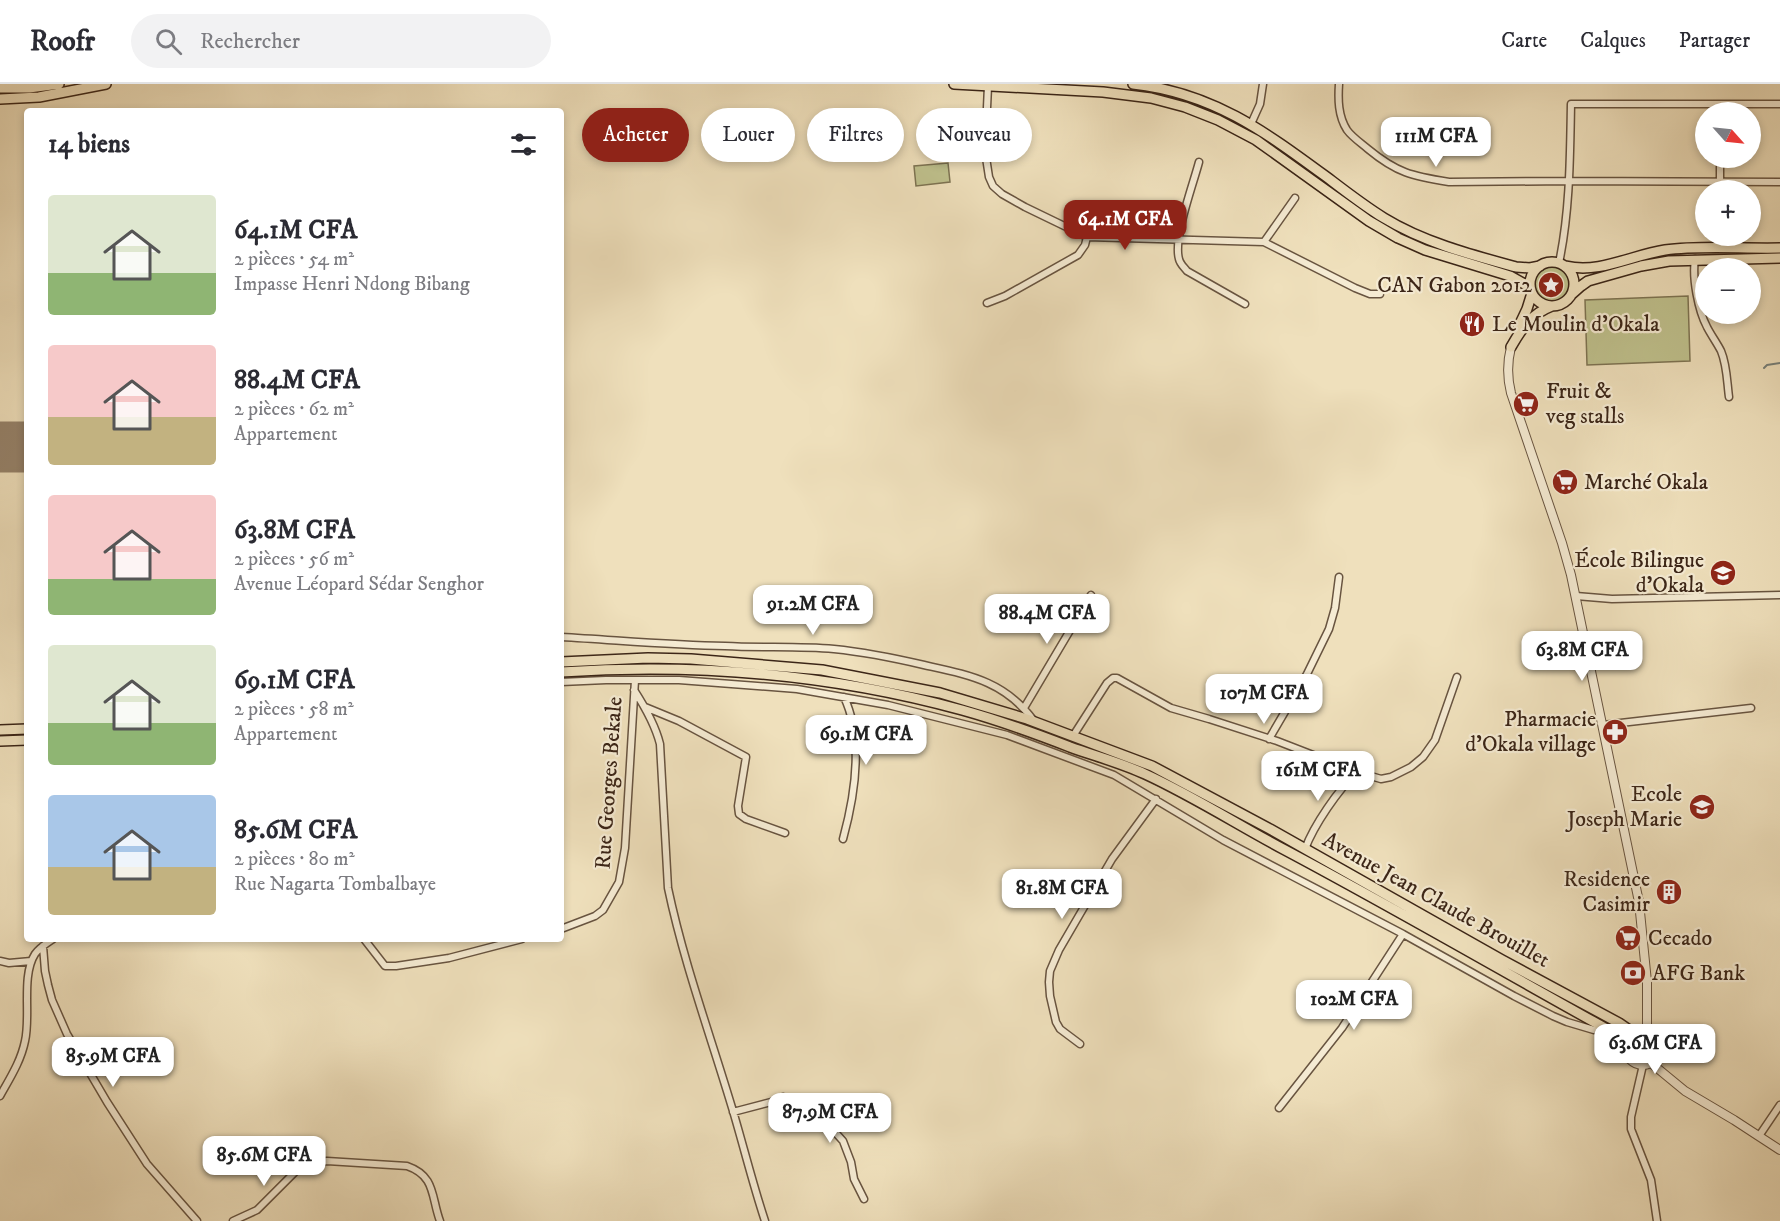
<!DOCTYPE html>
<html lang="fr">
<meta charset="utf-8">
<style>
:root{--surface:#fff;--page:#f2f2f3;--text:#2b2b33;--muted:#7c7c81;--line:#e1e1e2;--accent:#8f2418}
body{margin:0;font-family:"IM FELL DW Pica",serif;background:var(--page);color:var(--text);height:100vh;display:flex;flex-direction:column;font-size:22px;white-space:nowrap}
*{box-sizing:border-box;margin:0}
p{font-size:20px;color:var(--muted)}
.icon{flex:none;width:33px;height:33px;fill:none;stroke:currentColor;stroke-width:2;stroke-linecap:round;stroke-linejoin:round}
.map{position:relative;flex:1;overflow:hidden}
.sheet{position:absolute;left:24px;top:24px;width:540px;height:834px;display:flex;flex-direction:column;background:var(--surface);border-radius:6px;box-shadow:0 3px 9px #0003}
.sheet>*{flex:none}
.top-card{position:absolute;left:582px;top:24px;width:570px;height:54px;display:flex;gap:12px}
.needle{width:39px;rotate:117deg}
.tools{position:absolute;left:1695px;top:18px;display:grid;gap:12px}
.tools a{display:grid;place-items:center;width:66px;height:66px;border-radius:50%;background:var(--surface);box-shadow:0 3px 9px #0003;font-size:30px}
.price{position:absolute;translate:-50% -51px;padding:0 14px;border-radius:12px;background:#fff;color:#222;font-size:20px;line-height:39px;filter:drop-shadow(0 2px 3px #0008)}
.price::after{content:'';position:absolute;left:50%;top:36px;width:18px;height:14px;margin-left:-9px;background:inherit;clip-path:polygon(0 0,100% 0,50% 100%)}
.price.active{background:var(--accent);color:#fff}
ul{padding:0;list-style:none}
li{display:flex;align-items:center;gap:18px;height:150px;padding:0 24px}
li span{display:grid;place-items:center;flex:none;width:168px;height:120px;border-radius:6px;color:#555}
li>.icon{margin-inline-start:auto}
span .icon{width:72px;height:72px;fill:#fffc;stroke-width:1}
li b{font-size:26px}
h2{display:flex;justify-content:space-between;align-items:center;height:72px;padding:0 24px;font-size:26px}
.tag{padding:0 21px;border-radius:27px;background:var(--surface);box-shadow:0 3px 9px #0003;font-size:21px;line-height:54px}
.tag.active{background:var(--accent);color:#fff}
header{display:flex;align-items:center;gap:36px;box-sizing:border-box;height:84px;padding:0 30px;background:var(--surface);border-bottom:2px solid var(--line)}
header strong{font-size:28px}
nav{display:flex;gap:33px;margin-inline-start:auto;font-size:21px}
.search{width:420px;height:54px;background:var(--page);display:flex;align-items:center;gap:15px;box-sizing:border-box;padding:0 21px;border-radius:33px;color:var(--muted);font-size:22px}
.map>svg:first-child{display:block}
.green{fill:#bfc18d;stroke:#7d7352;stroke-width:1.5}
.lines{fill:none;stroke-linecap:round;stroke-linejoin:round}
.stream{stroke:#767f79;stroke-width:2}
.runway{stroke:#95826a;stroke-width:51}
.minor-casing{stroke:#685440;stroke-width:9}
.tertiary-casing{stroke:#685440;stroke-width:10}
.primary-casing{stroke:#3b2517;stroke-width:12}
.minor{stroke:#f5ebd3;stroke-width:6}
.tertiary{stroke:#f5ebd3;stroke-width:8}
.primary{stroke:#efe0bc;stroke-width:9}
.labels{text-anchor:middle;dominant-baseline:central;stroke-width:4.5;stroke-linejoin:round;paint-order:stroke}
.poi-label{font-size:22px;fill:#3b2517;stroke:#f5ebd3;text-anchor:end}
.street-label{font-size:22px;fill:#3b2517;stroke:#f5ebd3}
</style>
<header>
<strong>Roofr</strong>
<div class="search"><svg class="icon" aria-label="search" viewBox="0 0 24 24"><circle cx="10" cy="10" r="6"/><path d="M15 15l6 6"/></svg>Rechercher</div>
<nav><a>Carte</a><a>Calques</a><a>Partager</a></nav>
</header>
<div class="map">
<svg width="1780" height="1137" viewBox="0 0 1780 1137">
<rect width="100%" height="100%" fill="#efe0bc"/>
<filter id="stains"><feTurbulence type="fractalNoise" baseFrequency=".00333" numOctaves="4"/><feColorMatrix values="0 0 0 0 .2 0 0 0 0 .09 0 0 0 0 .02 0 0 0 .5 -.17"/></filter>
<radialGradient id="worn" r=".72"><stop offset=".6" stop-color="#630" stop-opacity="0"/><stop offset="1" stop-color="#630" stop-opacity=".3"/></radialGradient>
<path class="green" d="M948 79 950 98 916 102 914 82Z
M1534 200a18 18 0 1 1 36 0a18 18 0 1 1-36 0Z
M1688 212 1690 277 1587 281 1585 216Z
M1632 963a12 12 0 1 1 24 0a12 12 0 1 1-24 0Z"/>
<g class="lines">
<path class="stream" d="M1764 284 1767 281 1780 279"/>
<path class="runway" d="M0 363H27"/>
<g class="minor-casing">
<path id="minor" d="M1339 0C1338 15 1338 32 1347 46 1352 53 1361 59 1368 65 1397 89 1412 92 1449 98L1569 97 1780 98
M988 2 985 67 989 93 993 102 1002 110 1025 123 1087 153 1264 158 1355 204 1370 210H1380
M1251 40 1260 20 1263 0
M1199 78C1193 101 1173 154 1179 175 1180 180 1184 183 1187 187L1245 220
M1720 99V74
M1264 158 1295 114
M1695 175C1692 194 1698 226 1707 243 1711 251 1717 259 1721 267 1727 281 1727 298 1729 313
M1559 179C1570 127 1570 73 1571 20H1780
M987 219 1005 212 1078 171 1085 161 1087 153
M1576 512 1612 515 1780 511
M561 553C616 556 670 561 725 562 761 564 798 562 834 565 864 568 894 574 924 581 969 591 1005 597 1034 637
M561 598 606 596H679L797 605 888 621 1007 651 1114 691 1223 756 1403 850 1514 912 1553 932 1567 938 1594 946 1606 945
M634 606C645 623 655 640 660 660L668 804C684 880 711 953 733 1027 744 1064 753 1101 765 1137
M645 623 679 637 746 673 738 722 739 730 746 735 785 749
M1024 624 1091 511
M1603 641 1751 624
M1073 652 1107 599 1113 594H1117L1171 624 1209 635 1277 657 1357 688 1381 695 1391 693 1411 683 1423 673 1435 656 1457 593
M1269 655 1307 590 1329 545 1335 524 1339 493
M843 755C855 711 864 655 844 613
M1305 765C1314 741 1338 706 1357 688
M561 845 595 832 603 826 619 798 625 764 635 596
M364 855 385 882H396L449 874 522 855
M43 862 45 887 48 901 52 916 67 950 107 1018 147 1080 197 1137
M0 877 9 879 31 877
M1080 960 1060 945 1056 938 1050 912 1049 898 1050 887 1059 866 1112 775 1156 715
M1643 981 1631 1033V1045L1651 1096 1657 1137
M0 1012C10 994 21 977 25 957 31 932 21 892 35 870 39 864 47 859 53 855
M1279 1024 1342 944 1403 850
M733 1028 775 1017 783 1013 834 1047 843 1057 851 1078 854 1095 864 1115
M1759 1052 1780 1021
M233 1137 257 1126 302 1081 327 1077 407 1082C436 1092 431 1113 440 1137"/>
</g>
<g class="tertiary-casing">
<path id="tertiary" d="M1511 263C1507 279 1507 293 1511 309L1562 459 1571 491 1639 818 1647 898V945
M1625 963a18 18 0 1 1 36 0a18 18 0 1 1-36 0Z
M1651 979 1685 1007 1734 1036 1780 1066"/>
</g>
<g class="primary-casing">
<path id="primary" d="M954 0 1103 8 1151 14 1185 23 1218 36 1256 56 1369 137 1398 154 1425 166 1510 192 1530 203
M1133 0C1215 9 1268 50 1332 97 1349 110 1366 123 1384 134 1423 158 1472 171 1516 183L1530 184 1540 182
M0 4H29L59 0
M0 15 39 13 106 0
M1530 200a22 22 0 1 1 44 0a22 22 0 1 1-44 0Z
M1566 182C1599 190 1632 171 1665 166 1702 161 1742 165 1780 164
M1572 210 1581 202 1588 197 1641 182 1669 177 1780 174
M1518 244 1527 225 1532 209
M1511 263C1522 244 1531 230 1552 222
M561 578 648 574 691 575 822 586 940 609 1027 635 1152 682 1270 745 1502 876 1619 939 1632 948
M561 588C696 579 831 590 962 626 998 636 1034 649 1070 663 1095 672 1121 679 1145 690 1193 712 1238 741 1285 766 1396 825 1504 888 1614 949L1626 958
M0 646 27 645
M0 657 27 656"/>
</g>
<use href="#minor" class="minor"/>
<use href="#tertiary" class="tertiary"/>
<use href="#primary" class="primary"/>
</g>
<defs>
<g id="sight-disc" transform="scale(1.35)"><circle r="9.5" fill="#8f2418" stroke="#f5ebd3"/><path d="M0-6L1.8-2.2L6-1.7L2.9 1.2L3.7 5.4L0 3.3L-3.7 5.4L-2.9 1.2L-6-1.7L-1.8-2.2Z" fill="#fff"/></g>
<g id="restaurant-disc" transform="scale(1.35)"><circle r="9.5" fill="#8f2418" stroke="#f5ebd3"/><path d="M-5-6h1v4h1v-4h1v4h1v-4h1v5L-1.5 .5V6h-2V.5L-5-1ZM5-6V6H3V1.5H1.5Q1.5-4 5-6Z" fill="#fff"/></g>
<g id="supermarket-disc" transform="scale(1.35)"><circle r="9.5" fill="#8f2418" stroke="#f5ebd3"/><path d="M-6-5.5h2.5l.6 2H6L4.5 2H-2.5L-4.4-4H-6ZM-1.5 3.2a1.3 1.3 0 1 0 .1 0ZM3 3.2a1.3 1.3 0 1 0 .1 0Z" fill="#fff"/></g>
<g id="school-disc" transform="scale(1.35)"><circle r="9.5" fill="#8f2418" stroke="#f5ebd3"/><path d="M0-5L7-2L0 1L-7-2ZM-4 1L0 2.5L4 1V4Q0 6-4 4Z" fill="#fff"/></g>
<g id="pharmacy-disc" transform="scale(1.35)"><circle r="9.5" fill="#8f2418" stroke="#f5ebd3"/><path d="M-2-6h4v4h4v4h-4v4h-4v-4h-4v-4h4Z" fill="#fff"/></g>
<g id="building-disc" transform="scale(1.35)"><circle r="9.5" fill="#8f2418" stroke="#f5ebd3"/><path d="M-4-6H4V6H1V3H-1V6H-4ZM-2.5-4.3h1.7v1.8h-1.7ZM.8-4.3h1.7v1.8H.8ZM-2.5-1h1.7V.8h-1.7ZM.8-1h1.7V.8H.8Z" fill="#fff"/></g>
<g id="bank-disc" transform="scale(1.35)"><circle r="9.5" fill="#8f2418" stroke="#f5ebd3"/><path d="M-6-4H6V4H-6ZM0-2.3a2.3 2.3 0 1 0 0 4.6a2.3 2.3 0 1 0 0-4.6Z" fill="#fff"/></g>
</defs>
<g fill-rule="evenodd">
<use href="#sight-disc" x="1551" y="201"/>
<use href="#restaurant-disc" x="1472" y="240"/>
<use href="#supermarket-disc" x="1526" y="320"/>
<use href="#supermarket-disc" x="1565" y="398"/>
<use href="#school-disc" x="1723" y="489"/>
<use href="#pharmacy-disc" x="1615" y="648"/>
<use href="#school-disc" x="1702" y="723"/>
<use href="#building-disc" x="1669" y="808"/>
<use href="#supermarket-disc" x="1628" y="854"/>
<use href="#bank-disc" x="1633" y="889"/>
</g>
<g class="labels">
<g class="poi-label">
<text x="1532" y="201">CAN Gabon 2012</text>
<text x="1492" y="240" text-anchor="start">Le Moulin d'Okala</text>
<text x="1546" y="307" text-anchor="start">Fruit &amp;<tspan x="1546" dy="25">veg stalls</tspan></text>
<text x="1584" y="398" text-anchor="start">Marché Okala</text>
<text x="1704" y="476">École Bilingue<tspan x="1704" dy="25">d’Okala</tspan></text>
<text x="1596" y="635">Pharmacie<tspan x="1596" dy="25">d'Okala village</tspan></text>
<text x="1682" y="710">Ecole<tspan x="1682" dy="25">Joseph Marie</tspan></text>
<text x="1650" y="795">Residence<tspan x="1650" dy="25">Casimir</tspan></text>
<text x="1648" y="854" text-anchor="start">Cecado</text>
<text x="1652" y="889" text-anchor="start">AFG Bank</text>
</g>
<g class="street-label">
<text transform="translate(609 699) rotate(-86)">Rue Georges Bekale</text>
<text transform="translate(1436 816) rotate(29)">Avenue Jean Claude Brouillet</text>
</g>
</g>
<rect width="100%" height="100%" filter="url(#stains)"/>
<rect width="100%" height="100%" fill="url(#worn)"/>
</svg>
<div class="tools">
<a><svg class="needle" viewBox="-14 -14 28 28"><path d="M0-13l5 13h-10z" fill="#e53935"/><path d="M0 13l5-13h-10z" fill="#7c7c81"/></svg></a>
<a>+</a>
<a>−</a>
</div>
<b class="price" style="left:1436px;top:84px">111M CFA</b>
<b class="price active" style="left:1125px;top:167px">64.1M CFA</b>
<b class="price" style="left:813px;top:552px">91.2M CFA</b>
<b class="price" style="left:1047px;top:561px">88.4M CFA</b>
<b class="price" style="left:1582px;top:598px">63.8M CFA</b>
<b class="price" style="left:1264px;top:641px">107M CFA</b>
<b class="price" style="left:866px;top:682px">69.1M CFA</b>
<b class="price" style="left:1318px;top:718px">161M CFA</b>
<b class="price" style="left:1062px;top:836px">81.8M CFA</b>
<b class="price" style="left:1354px;top:947px">102M CFA</b>
<b class="price" style="left:1655px;top:991px">63.6M CFA</b>
<b class="price" style="left:113px;top:1004px">85.9M CFA</b>
<b class="price" style="left:830px;top:1060px">87.9M CFA</b>
<b class="price" style="left:264px;top:1103px">85.6M CFA</b>
<div class="top-card">
<a class="tag active">Acheter</a>
<a class="tag">Louer</a>
<a class="tag">Filtres</a>
<a class="tag">Nouveau</a>
</div>
<section class="sheet">
<h2>14 biens<svg class="icon" aria-label="filters" viewBox="0 0 24 24"><path d="M4 7h16M4 17h16"/><circle cx="9" cy="7" r="2"/><circle cx="15" cy="17" r="2"/></svg></h2>
<ul>
<li><span style="background:linear-gradient(#dfe7d0 65%,#8fb573 0)"><svg class="icon" aria-label="home" viewBox="0 0 24 24"><path d="M3 11l9-7 9 7M6 9v11h12V9"/></svg></span><div><b>64.1M CFA</b><p>2 pièces · 54 m²</p><p>Impasse Henri Ndong Bibang</p></div></li>
<li><span style="background:linear-gradient(#f6c9c9 60%,#c2b280 0)"><svg class="icon" aria-label="home" viewBox="0 0 24 24"><path d="M3 11l9-7 9 7M6 9v11h12V9"/></svg></span><div><b>88.4M CFA</b><p>2 pièces · 62 m²</p><p>Appartement</p></div></li>
<li><span style="background:linear-gradient(#f6c9c9 70%,#8fb573 0)"><svg class="icon" aria-label="home" viewBox="0 0 24 24"><path d="M3 11l9-7 9 7M6 9v11h12V9"/></svg></span><div><b>63.8M CFA</b><p>2 pièces · 56 m²</p><p>Avenue Léopard Sédar Senghor</p></div></li>
<li><span style="background:linear-gradient(#dfe7d0 65%,#8fb573 0)"><svg class="icon" aria-label="home" viewBox="0 0 24 24"><path d="M3 11l9-7 9 7M6 9v11h12V9"/></svg></span><div><b>69.1M CFA</b><p>2 pièces · 58 m²</p><p>Appartement</p></div></li>
<li><span style="background:linear-gradient(#a9c7e8 60%,#c2b280 0)"><svg class="icon" aria-label="home" viewBox="0 0 24 24"><path d="M3 11l9-7 9 7M6 9v11h12V9"/></svg></span><div><b>85.6M CFA</b><p>2 pièces · 80 m²</p><p>Rue Nagarta Tombalbaye</p></div></li>
</ul>
</section>
</div>
